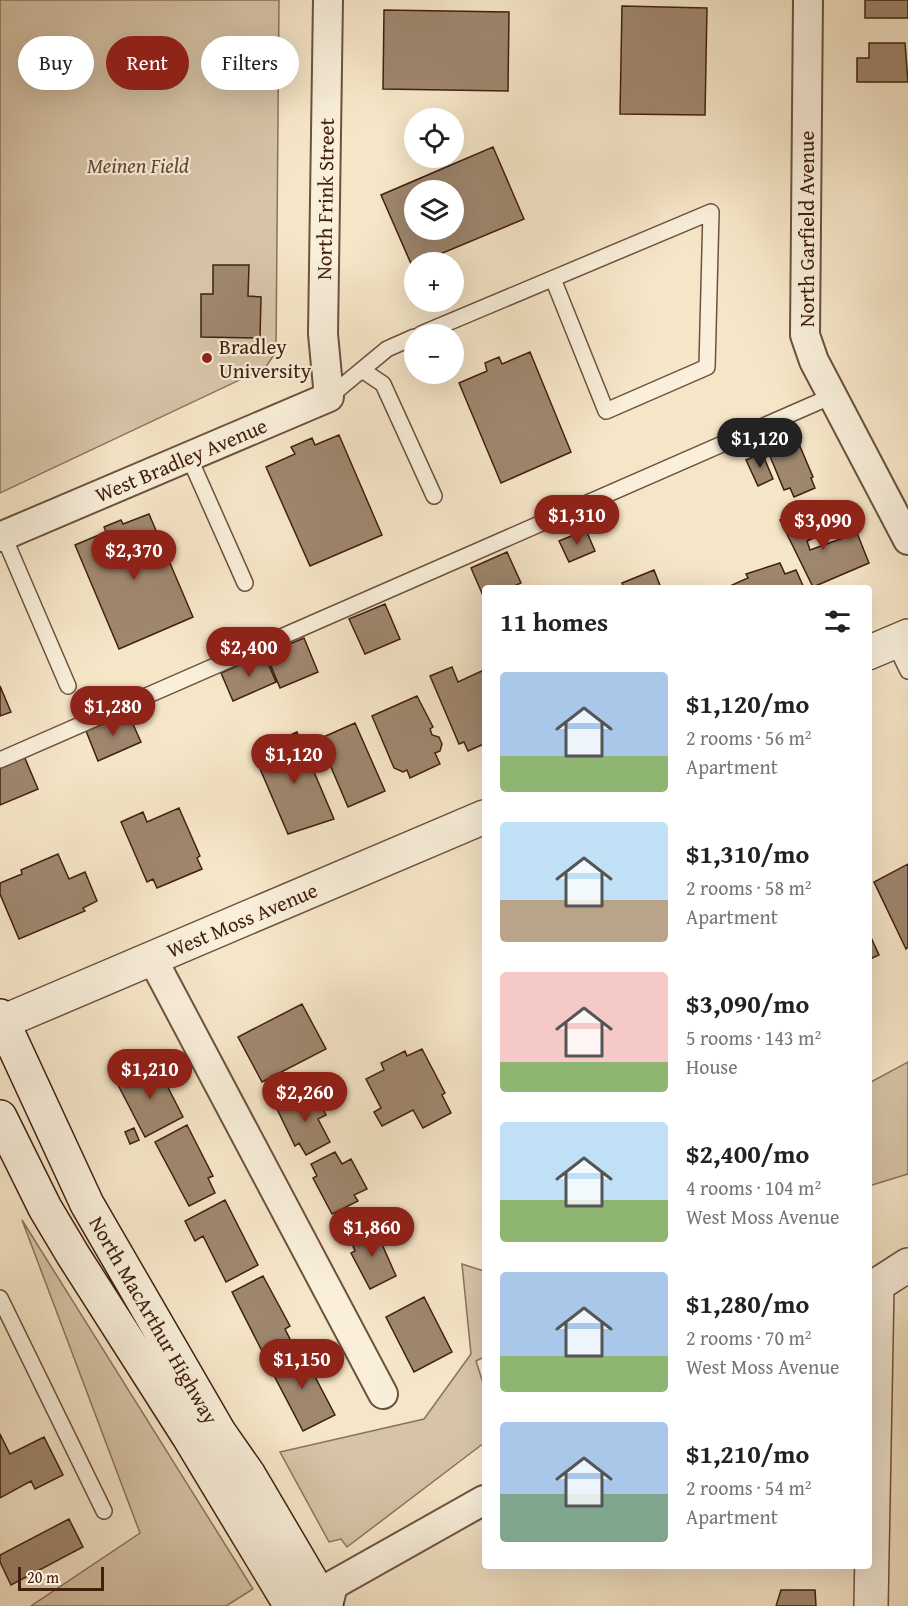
<!DOCTYPE html>
<meta charset="utf-8">
<style>
:root{--surface:#fff;--page:#f6f6f6;--text:#222;--muted:#767676;--accent:#8f2418}
body{margin:0;font-family:"Gentium Book Plus",serif;background:var(--page);color:var(--text);height:100vh;display:flex;flex-direction:column;font-size:22px;white-space:nowrap}
*{box-sizing:border-box;margin:0}
p{font-size:20px;color:var(--muted)}
.icon{flex:none;width:33px;height:33px;fill:none;stroke:currentColor;stroke-width:2;stroke-linecap:round;stroke-linejoin:round}
.map{position:relative;flex:1;overflow:hidden}
.panel{position:absolute;left:482px;top:585px;width:390px;height:984px;display:flex;flex-direction:column;background:var(--surface);border-radius:6px;box-shadow:0 6px 24px #0002}
.panel>*{flex:none}
.hud{position:absolute;left:18px;top:36px;width:374px;height:54px;display:flex;gap:12px}
.fabs{position:absolute;left:404px;top:108px;display:grid;gap:12px}
.fabs a{display:grid;place-items:center;width:60px;height:60px;border-radius:50%;background:var(--surface);box-shadow:0 6px 24px #0002;font-size:30px}
.scale{position:absolute;left:18px;bottom:15px;width:86px;box-sizing:border-box;padding-left:6px;border:3px solid #41200e;border-top:0;font-size:16px;line-height:21px;white-space:nowrap;color:#41200e;-webkit-text-stroke:4px #f9efdb;paint-order:stroke}
.price{position:absolute;translate:-50% -51px;padding:0 14px;border-radius:21px;background:var(--accent);color:#fff;font-size:20px;line-height:39px;filter:drop-shadow(0 2px 3px #0008)}
.price::after{content:'';position:absolute;left:50%;top:36px;width:18px;height:14px;margin-left:-9px;background:inherit;clip-path:polygon(0 0,100% 0,50% 100%)}
.price.selected{background:#222;color:#fff}
ul{padding:0;list-style:none}
li{display:flex;align-items:center;gap:18px;height:150px;padding:0 18px}
li span{display:grid;place-items:center;flex:none;width:168px;height:120px;border-radius:6px;color:#555}
li>.icon{margin-inline-start:auto}
span .icon{width:72px;height:72px;fill:#fffc;stroke-width:1}
li b{font-size:26px}
h2{display:flex;justify-content:space-between;align-items:center;height:72px;padding:0 18px;font-size:26px}
.pill{padding:0 21px;border-radius:27px;background:var(--surface);box-shadow:0 6px 24px #0002;font-size:21px;line-height:54px}
.pill.selected{background:var(--accent);color:#fff}
.map>svg:first-child{display:block}
.green{fill:#d7c4a8;stroke:#8c725b;stroke-width:1.5}
.building{fill:#9f876f;stroke:#41200e;stroke-width:1.5;fill-rule:evenodd}
.lines{fill:none;stroke-linecap:round;stroke-linejoin:round}
.service-casing{stroke:#6e523c;stroke-width:18}
.minor-casing{stroke:#6e523c;stroke-width:32}
.tertiary-casing{stroke:#6e523c;stroke-width:36}
.secondary-casing{stroke:#41200e;stroke-width:36}
.service{stroke:#f9efdb;stroke-width:15}
.minor{stroke:#f9efdb;stroke-width:28}
.tertiary{stroke:#f9efdb;stroke-width:33}
.secondary{stroke:#f9efdb;stroke-width:33}
.poi-dot{fill:#8f2418;stroke:#f9efdb;stroke-width:2}
.labels{text-anchor:middle;dominant-baseline:central;stroke-width:4.5;stroke-linejoin:round;paint-order:stroke}
.park-label{font-size:21px;font-style:italic;fill:#664934;stroke:#f9efdb}
.street-label{font-size:21px;fill:#41200e;stroke:#f9efdb}
.poi-label{font-size:21px;fill:#41200e;stroke:#f9efdb;text-anchor:start}
</style>
<div class="map">
<svg width="908" height="1606" viewBox="0 0 908 1606">
<rect width="100%" height="100%" fill="#f6e6c8"/>
<filter id="stains"><feTurbulence type="fractalNoise" baseFrequency=".00333" numOctaves="4"/><feColorMatrix values="0 0 0 0 .2 0 0 0 0 .09 0 0 0 0 .02 0 0 0 .5 -.17"/></filter>
<radialGradient id="worn" r=".72"><stop offset=".6" stop-color="#630" stop-opacity="0"/><stop offset="1" stop-color="#630" stop-opacity=".3"/></radialGradient>
<path class="green" d="M0 0H279L276 352 265 368 0 493Z
M908 1062V1174L869 1186V1083Z
M22 1220 253 1589 226 1606H31L140 1533Z
M462 1264 484 1271V1357L476 1361 484 1386V1443L347 1547 341 1539 329 1542 280 1452 424 1419 471 1354Z"/>
<path class="building" d="M865 0H908V18H865Z
M622 6 707 8 705 115 620 114Z
M384 10 509 12 508 91 383 89Z
M869 43H905L908 82H857V58H869Z
M493 147 524 219 421 262H414L412 266 381 195ZM414 190H453V230H414Z
M213 265H249L248 296 261 297 260 338 201 337V294H213Z
M530 352 571 452 501 483 459 383 487 371 485 363 499 357 502 364Z
M339 435 382 535 310 566 266 467 295 454 291 447 312 438 315 445Z
M796 437 813 477 811 478 815 488 794 497 790 488 784 490 767 449Z
M762 453 773 479 758 486 746 460Z
M804 510 816 537 807 541 810 550 857 533 869 563 813 587 780 520Z
M149 514 193 617 119 649 75 545 106 532 104 527 121 520 123 524Z
M586 530 595 551 569 562 559 541Z
M507 552 521 583 510 588H484V598L471 568Z
M780 563 785 574 796 570 804 588H734L732 585 748 578 746 574Z
M654 570 661 588H624L622 583Z
M385 604 400 639 365 654 349 619Z
M304 638 318 672 280 688 266 654Z
M264 654 276 682 233 701 221 673Z
M452 667 458 682 484 670V744L468 751 464 742 459 744 430 676Z
M0 686 11 712 0 716Z
M417 696 433 727 430 729 432 735 439 737 442 744 440 751 435 753 440 764 410 778 407 770 403 772 394 768 372 716Z
M128 713 141 742 98 761 86 731Z
M355 723 385 791 348 807 319 739Z
M297 732 334 819 288 834 255 757 265 753 263 747Z
M24 756 38 789 0 805V766Z
M179 808 200 856 197 858 202 869 157 888 153 879 147 882 121 822 143 812 147 822Z
M58 854 69 879 85 872 97 901 83 908 85 911 19 939 0 894V883L22 874 21 870Z
M908 864V947L906 949 874 882Z
M868 931 879 955 868 960Z
M302 1004 326 1049 262 1082 238 1037Z
M422 1049 445 1093 442 1095 451 1113 423 1128 413 1110 382 1126 374 1112 381 1108 366 1079 384 1070 381 1063 405 1051 407 1056Z
M157 1066 183 1117 145 1137 116 1081 141 1069 143 1073Z
M313 1091 326 1115 318 1119 330 1142 306 1155 299 1143 295 1146 277 1109Z
M187 1125 213 1176 208 1178 215 1193 189 1206 155 1142Z
M134 1128 139 1140 130 1144 125 1132Z
M335 1152 342 1164 351 1159 367 1189 354 1195 358 1201 332 1214 313 1178 317 1176 311 1164Z
M225 1200 258 1265 226 1282 203 1236 195 1241 185 1221Z
M374 1226 396 1276 370 1289 351 1253 355 1251 350 1239Z
M263 1276 290 1326 285 1329 292 1343 265 1357 232 1292Z
M424 1297 452 1352 414 1372 386 1317Z
M301 1350 335 1415 303 1431 269 1366Z
M0 1434 10 1454 44 1437 63 1475 35 1489 31 1481 0 1498Z
M69 1519 83 1547 11 1585 0 1562V1555Z
M781 1590H815L816 1606H776Z"/>
<g class="lines">
<g class="service-casing">
<path id="service" d="M421 334 711 212 707 367 606 411 553 279
M362 370 383 384 434 496
M329 397 387 349 414 337
M189 457 245 583
M4 537 68 686
M894 642 908 671
M0 760 832 396
M0 1298 104 1511"/>
</g>
<g class="minor-casing">
<path id="minor" d="M808 0 805 335 814 361 908 540
M0 537 329 397 323 334 328 0
M152 958 383 1394
M328 1606 333 1585 484 1500"/>
</g>
<g class="tertiary-casing">
<path id="tertiary" d="M868 653 908 636
M0 1023 484 817
M871 1606 877 1285 908 1265"/>
</g>
<g class="secondary-casing">
<path id="secondary" d="M0 1016 87 1204 219 1432 249 1475 326 1606
M0 1117 45 1208 73 1255 189 1437 291 1606"/>
</g>
<use href="#service" class="service"/>
<use href="#minor" class="minor"/>
<use href="#tertiary" class="tertiary"/>
<use href="#secondary" class="secondary"/>
</g>
<circle class="poi-dot" cx="207" cy="358" r="6"/>
<g class="labels">
<g class="park-label">
<text x="138" y="165">Meinen Field</text>
</g>
<g class="street-label">
<text transform="translate(325 199) rotate(-89)">North Frink Street</text>
<text transform="translate(806 229) rotate(-90)">North Garfield Avenue</text>
<text transform="translate(181 460) rotate(-23)">West Bradley Avenue</text>
<text transform="translate(242 920) rotate(-23)">West Moss Avenue</text>
<text transform="translate(154 1320) rotate(60)">North MacArthur Highway</text>
</g>
<g class="poi-label">
<text x="219" y="346">Bradley<tspan x="219" dy="24">University</tspan></text>
</g>
</g>
<rect width="100%" height="100%" filter="url(#stains)"/>
<rect width="100%" height="100%" fill="url(#worn)"/>
</svg>
<div class="fabs">
<a><svg class="icon" aria-label="locate" viewBox="0 0 24 24"><circle cx="12" cy="12" r="6"/><path d="M12 2v4M12 18v4M2 12h4M18 12h4"/></svg></a>
<a><svg class="icon" aria-label="layers" viewBox="0 0 24 24"><path d="M12 4l9 5-9 5-9-5zM3 14l9 5 9-5"/></svg></a>
<a>+</a>
<a>−</a>
</div>
<div class="scale">20 m</div>
<b class="price selected" style="left:760px;top:469px">$1,120</b>
<b class="price" style="left:577px;top:546px">$1,310</b>
<b class="price" style="left:823px;top:551px">$3,090</b>
<b class="price" style="left:134px;top:581px">$2,370</b>
<b class="price" style="left:249px;top:678px">$2,400</b>
<b class="price" style="left:113px;top:737px">$1,280</b>
<b class="price" style="left:294px;top:785px">$1,120</b>
<b class="price" style="left:150px;top:1100px">$1,210</b>
<b class="price" style="left:305px;top:1123px">$2,260</b>
<b class="price" style="left:372px;top:1258px">$1,860</b>
<b class="price" style="left:302px;top:1390px">$1,150</b>
<div class="hud">
<a class="pill">Buy</a>
<a class="pill selected">Rent</a>
<a class="pill">Filters</a>
</div>
<section class="panel">
<h2>11 homes<svg class="icon" aria-label="filters" viewBox="0 0 24 24"><path d="M4 7h16M4 17h16"/><circle cx="9" cy="7" r="2"/><circle cx="15" cy="17" r="2"/></svg></h2>
<ul>
<li><span style="background:linear-gradient(#a9c7e8 70%,#8fb573 0)"><svg class="icon" aria-label="home" viewBox="0 0 24 24"><path d="M3 11l9-7 9 7M6 9v11h12V9"/></svg></span><div><b>$1,120/mo</b><p>2 rooms · 56 m²</p><p>Apartment</p></div></li>
<li><span style="background:linear-gradient(#bfe0f5 65%,#b9a48a 0)"><svg class="icon" aria-label="home" viewBox="0 0 24 24"><path d="M3 11l9-7 9 7M6 9v11h12V9"/></svg></span><div><b>$1,310/mo</b><p>2 rooms · 58 m²</p><p>Apartment</p></div></li>
<li><span style="background:linear-gradient(#f6c9c9 75%,#8fb573 0)"><svg class="icon" aria-label="home" viewBox="0 0 24 24"><path d="M3 11l9-7 9 7M6 9v11h12V9"/></svg></span><div><b>$3,090/mo</b><p>5 rooms · 143 m²</p><p>House</p></div></li>
<li><span style="background:linear-gradient(#bfe0f5 65%,#8fb573 0)"><svg class="icon" aria-label="home" viewBox="0 0 24 24"><path d="M3 11l9-7 9 7M6 9v11h12V9"/></svg></span><div><b>$2,400/mo</b><p>4 rooms · 104 m²</p><p>West Moss Avenue</p></div></li>
<li><span style="background:linear-gradient(#a9c7e8 70%,#8fb573 0)"><svg class="icon" aria-label="home" viewBox="0 0 24 24"><path d="M3 11l9-7 9 7M6 9v11h12V9"/></svg></span><div><b>$1,280/mo</b><p>2 rooms · 70 m²</p><p>West Moss Avenue</p></div></li>
<li><span style="background:linear-gradient(#a9c7e8 60%,#7fa58c 0)"><svg class="icon" aria-label="home" viewBox="0 0 24 24"><path d="M3 11l9-7 9 7M6 9v11h12V9"/></svg></span><div><b>$1,210/mo</b><p>2 rooms · 54 m²</p><p>Apartment</p></div></li>
</ul>
</section>
</div>
